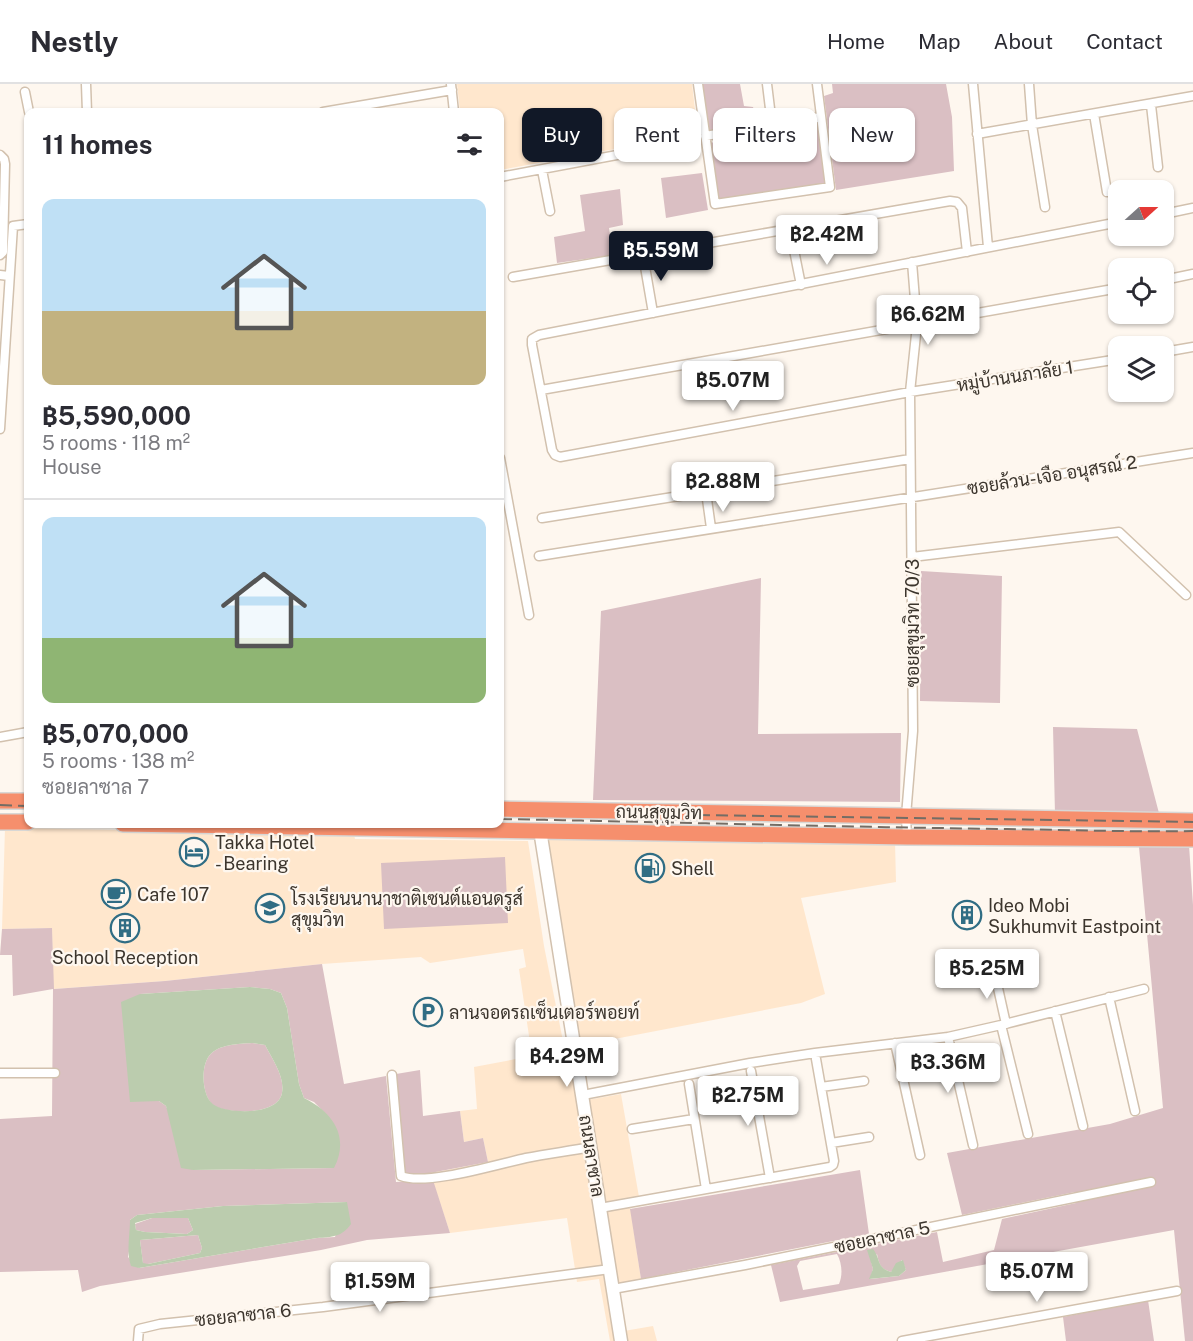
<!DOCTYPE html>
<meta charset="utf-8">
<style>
:root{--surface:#fff;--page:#f2f2f3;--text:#2b2b33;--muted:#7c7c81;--line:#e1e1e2;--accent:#111827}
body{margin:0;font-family:"Public Sans",Sarabun,sans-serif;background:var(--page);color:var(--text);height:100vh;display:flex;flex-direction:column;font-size:22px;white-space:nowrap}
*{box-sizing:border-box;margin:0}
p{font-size:20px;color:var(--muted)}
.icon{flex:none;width:33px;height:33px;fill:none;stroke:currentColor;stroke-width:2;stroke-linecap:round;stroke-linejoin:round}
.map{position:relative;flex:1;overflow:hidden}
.sheet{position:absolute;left:24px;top:24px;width:480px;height:720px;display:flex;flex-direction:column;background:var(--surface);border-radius:12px;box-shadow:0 2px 4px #0004}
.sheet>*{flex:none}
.banner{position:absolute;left:522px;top:24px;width:570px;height:54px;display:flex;gap:12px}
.needle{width:39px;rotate:69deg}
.fabs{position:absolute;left:1108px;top:96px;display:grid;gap:12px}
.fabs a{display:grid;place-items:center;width:66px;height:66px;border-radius:12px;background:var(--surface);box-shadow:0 2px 4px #0004;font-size:30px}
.price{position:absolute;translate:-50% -51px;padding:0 14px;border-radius:6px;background:#fff;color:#222;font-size:20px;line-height:39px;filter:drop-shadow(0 2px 3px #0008)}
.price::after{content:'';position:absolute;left:50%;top:36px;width:18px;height:14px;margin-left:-9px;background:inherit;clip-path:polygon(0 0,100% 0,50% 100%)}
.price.active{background:var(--accent);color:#fff}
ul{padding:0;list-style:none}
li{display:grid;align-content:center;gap:12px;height:318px;padding:0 18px}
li+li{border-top:2px solid var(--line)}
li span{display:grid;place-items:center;height:186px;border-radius:12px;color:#555}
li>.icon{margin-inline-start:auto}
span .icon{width:108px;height:108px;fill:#fffc;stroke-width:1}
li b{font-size:26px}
h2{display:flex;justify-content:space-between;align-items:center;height:72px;padding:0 18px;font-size:26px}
.tag{padding:0 21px;border-radius:12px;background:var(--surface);box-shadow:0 2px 4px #0004;font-size:21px;line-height:54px}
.tag.active{background:var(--accent);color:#fff}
header{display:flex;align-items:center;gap:36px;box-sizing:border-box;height:84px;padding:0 30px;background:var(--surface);border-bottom:2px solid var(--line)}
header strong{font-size:28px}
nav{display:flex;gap:33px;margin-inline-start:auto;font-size:21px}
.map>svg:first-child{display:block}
.built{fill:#ffe7cd}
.green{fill:#dabfc3;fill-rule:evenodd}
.water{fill:#bbccae;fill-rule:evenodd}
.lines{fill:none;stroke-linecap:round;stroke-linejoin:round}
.street-casing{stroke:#d2c1ae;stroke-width:11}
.secondary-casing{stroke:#d2c1ae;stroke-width:15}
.highway-casing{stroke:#d8d7d5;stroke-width:18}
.street{stroke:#fff;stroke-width:8}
.secondary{stroke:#fff;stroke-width:12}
.highway{stroke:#f68f6d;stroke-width:15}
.rail{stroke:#746d65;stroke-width:2;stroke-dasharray:12 6;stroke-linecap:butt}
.labels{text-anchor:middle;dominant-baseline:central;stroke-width:4.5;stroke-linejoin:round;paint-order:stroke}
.street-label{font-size:18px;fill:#3c352d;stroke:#fef7ef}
.poi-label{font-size:18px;fill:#3c352d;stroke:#fef7ef;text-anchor:start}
</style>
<header>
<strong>Nestly</strong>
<nav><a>Home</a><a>Map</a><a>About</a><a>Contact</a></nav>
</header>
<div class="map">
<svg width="1193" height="1257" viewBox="0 0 1193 1257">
<rect width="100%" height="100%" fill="#fef7ef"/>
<path class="built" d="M457 0H692L698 50 500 86V28H460Z
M5 744 354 750 355 755 528 757 544 862 565 967 578 962 546 753 895 758 896 798 801 814 825 910 801 919 760 927 578 962 587 1016 621 1010 639 1113 629 1115 641 1195 616 1201 624 1247 653 1242 657 1257H610L599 1195 577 1198 567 1134 450 1149 430 1089 488 1078 483 1054 464 1058 460 1027 477 1025 474 983 532 972 519 885 526 883 523 865 430 879 421 873 322 880 165 897 53 905 52 844 2 845Z"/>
<path class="green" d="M701 0H740L744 22 753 23 756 32 766 31 768 38 707 49Z
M832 0H946L952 33 954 87 836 106 824 12 833 9Z
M819 38 826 101 718 116 710 59Z
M702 89 708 126 666 134 661 94Z
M620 105 623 141 609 144 613 171 557 179 554 153 585 147 580 111Z
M921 487 1002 492 1000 619 920 617Z
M761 494 758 650 901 649 900 718 593 716 601 527Z
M1053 643 1137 645 1160 733 1055 730Z
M1189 761 1193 821V1257H1185L1174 1146 780 1218 771 1181 937 1148 943 1178 994 1166 1002 1135 1076 1119 1075 1108 962 1131 947 1069 1110 1040 1163 1024 1139 763ZM837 1170C842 1179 843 1191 839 1200L803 1206 797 1182 800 1177ZM877 1170C879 1181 881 1185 891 1188L902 1176 906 1186 899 1192 870 1195 873 1185 871 1177Z
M505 773 508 839 384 845 381 779Z
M52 844 54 905 165 897 322 880 344 1000 386 992 396 1098 433 1096 450 1149 367 1156 321 1166 100 1202 82 1208 78 1186 0 1188V1035L52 1032 53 905 13 912 12 871H0L2 845ZM250 903 270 905 281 909 287 924 299 1000 304 1014 314 1018 328 1032 334 1084 193 1086 166 1022 159 1017 140 910ZM346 1118 335 1153 317 1154 139 1184 128 1173 131 1156 130 1136 137 1131 223 1122Z
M252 959 265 961C272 975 285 992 282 1009 278 1031 232 1030 216 1023 202 1016 200 984 209 972 218 960 239 960 252 959Z
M420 986 423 1032 460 1027 464 1058 483 1054 488 1078 430 1089 407 1090 403 1086 396 990Z
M860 1086 869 1150 641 1195 630 1125Z
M152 1134H188L193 1146 187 1150 145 1148 136 1146 135 1140Z
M198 1151 202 1164 200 1169 148 1180H143L140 1156Z
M1148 1216 1154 1257H1066L1063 1233Z"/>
<path class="water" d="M250 903 270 905 281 909 287 924 299 1000 304 1014C333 1028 350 1053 334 1084L193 1086 181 1084 166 1022 159 1017 130 1018 121 918 140 910ZM252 959 265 961C272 975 285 992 282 1009 278 1031 232 1030 216 1022 202 1016 200 984 209 972 218 960 239 960 252 959Z
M347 1118 351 1140C342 1153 332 1153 317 1154L139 1184 131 1182C126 1168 130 1151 130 1136L137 1131 223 1122ZM152 1134H188L193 1146 187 1150 145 1148 136 1146 135 1139ZM198 1151 202 1164 200 1169 148 1180 143 1179 140 1156Z
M873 1165C881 1175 876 1183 891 1188L896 1179 903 1176 906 1186 899 1192 869 1195 873 1185 867 1166Z"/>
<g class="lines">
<g class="street-casing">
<path id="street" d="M86 0 87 28
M451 0 454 28
M698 0 715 120 830 103 817 0
M767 0 772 41
M973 0 988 163
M1029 0 1032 41 1045 123
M25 8 29 28
M1151 21 1158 83
M323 28 452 6
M1094 30 1107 108
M977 50 1193 12
M705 52 821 33
M0 71 4 75 5 80 3 168 0 171
M542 86 550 127
M500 93 686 58
M1164 130 1193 124
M1119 138 539 251 532 255V261L552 366 555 371 560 373 910 308 1119 275
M790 146 801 201
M643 171 653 229
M0 191 9 192
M513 193 950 117 957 118 962 124 967 168
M1164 196 1193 190
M1164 268 1193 263
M541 306 1119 204
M0 345 13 142 28 140
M500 374 529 531
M706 408 711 444
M542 434 910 375
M539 472 1193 369
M912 473 1119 448 1186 511
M0 653 28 648
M907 753 906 732 913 647 910 308 917 241 912 178
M994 886 1006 940
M1109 913 1135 1027
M1055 927 1083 1042
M1001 941 1028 1050
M948 953 973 1061
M895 959 920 1071
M751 987 770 1094
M0 989H55
M392 991 400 1082 401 1092C426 1102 498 1080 526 1074 547 1070 569 1067 591 1063
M689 1000 706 1105
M821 1003 864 997
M583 1011 750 979 815 969 948 953 1001 941 1144 905
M632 1045 694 1035
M831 1059 869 1053
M600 1124 830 1083 833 1081 834 1077 816 975
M613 1205 745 1181 1151 1098
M138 1257 139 1245 160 1240 323 1223 610 1185
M902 1257 1177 1207"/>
</g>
<g class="secondary-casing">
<path id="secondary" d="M540 746 621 1257"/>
</g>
<g class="highway-casing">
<path id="highway" d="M0 717H28
M500 725 1193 737
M0 738H28
M123 740 907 753 1193 755"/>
</g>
<use href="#street" class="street"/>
<use href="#secondary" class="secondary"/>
<use href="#highway" class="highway"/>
<path class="rail" d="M0 721 28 722
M698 731 1193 738
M500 735C669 738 838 743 1007 745 1069 746 1131 748 1193 747"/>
</g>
<defs>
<g id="hotel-ring" transform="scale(1.5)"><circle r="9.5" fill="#fef7ef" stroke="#306d84" stroke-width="1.5"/><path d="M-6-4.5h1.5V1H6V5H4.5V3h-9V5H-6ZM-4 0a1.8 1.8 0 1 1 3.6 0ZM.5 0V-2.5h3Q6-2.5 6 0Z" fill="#306d84"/></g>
<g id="fuel-ring" transform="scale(1.5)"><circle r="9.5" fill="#fef7ef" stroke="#306d84" stroke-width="1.5"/><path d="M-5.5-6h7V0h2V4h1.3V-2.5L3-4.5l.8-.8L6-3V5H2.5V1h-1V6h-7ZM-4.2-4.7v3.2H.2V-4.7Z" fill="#306d84"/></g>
<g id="cafe-ring" transform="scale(1.5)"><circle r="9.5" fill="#fef7ef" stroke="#306d84" stroke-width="1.5"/><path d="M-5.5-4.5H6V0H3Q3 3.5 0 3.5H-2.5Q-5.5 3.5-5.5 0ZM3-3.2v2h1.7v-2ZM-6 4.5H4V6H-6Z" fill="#306d84"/></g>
<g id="school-ring" transform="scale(1.5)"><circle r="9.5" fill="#fef7ef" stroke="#306d84" stroke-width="1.5"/><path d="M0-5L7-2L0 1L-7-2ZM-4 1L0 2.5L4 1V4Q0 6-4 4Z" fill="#306d84"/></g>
<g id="building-ring" transform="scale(1.5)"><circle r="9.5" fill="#fef7ef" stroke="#306d84" stroke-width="1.5"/><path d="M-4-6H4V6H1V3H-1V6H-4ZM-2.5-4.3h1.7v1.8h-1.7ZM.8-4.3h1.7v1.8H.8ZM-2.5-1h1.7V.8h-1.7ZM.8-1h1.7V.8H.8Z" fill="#306d84"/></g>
<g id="parking-ring" transform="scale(1.5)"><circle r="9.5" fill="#fef7ef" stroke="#306d84" stroke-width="1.5"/><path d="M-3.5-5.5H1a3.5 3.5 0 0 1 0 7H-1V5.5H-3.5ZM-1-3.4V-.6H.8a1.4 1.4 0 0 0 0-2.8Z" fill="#306d84"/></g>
</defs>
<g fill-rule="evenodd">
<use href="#hotel-ring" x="194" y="768"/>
<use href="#fuel-ring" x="650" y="784"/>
<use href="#cafe-ring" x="116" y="810"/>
<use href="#school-ring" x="270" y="824"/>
<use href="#building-ring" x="967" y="831"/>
<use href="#building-ring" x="125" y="844"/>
<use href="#parking-ring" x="428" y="928"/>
</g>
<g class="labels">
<g class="street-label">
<text transform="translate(1015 292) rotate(-9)">หมู่บ้านนภาลัย 1</text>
<text transform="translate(1052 391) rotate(-9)">ซอยล้วน-เจือ อนุสรณ์ 2</text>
<text transform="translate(912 539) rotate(-90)">ซอยสุขุมวิท 70/3</text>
<text transform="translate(659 728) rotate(1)">ถนนสุขุมวิท</text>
<text transform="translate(592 1072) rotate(81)">ถนนลาซาล</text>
<text transform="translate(882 1153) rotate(-12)">ซอยลาซาล 5</text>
<text transform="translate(243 1231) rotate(-6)">ซอยลาซาล 6</text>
</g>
<g class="poi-label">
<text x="215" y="758">Takka Hotel<tspan x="215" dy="21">- Bearing</tspan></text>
<text x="671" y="784">Shell</text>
<text x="137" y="810">Cafe 107</text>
<text x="291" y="814">โรงเรียนนานาชาติเซนต์แอนดรูส์<tspan x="291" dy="21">สุขุมวิท</tspan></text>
<text x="988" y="821">Ideo Mobi<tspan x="988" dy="21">Sukhumvit Eastpoint</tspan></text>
<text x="125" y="873" text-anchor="middle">School Reception</text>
<text x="449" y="928">ลานจอดรถเซ็นเตอร์พอยท์</text>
</g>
</g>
</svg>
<div class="fabs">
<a><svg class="needle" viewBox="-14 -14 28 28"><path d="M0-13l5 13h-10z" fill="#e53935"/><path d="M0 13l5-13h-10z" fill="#7c7c81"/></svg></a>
<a><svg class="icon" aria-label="locate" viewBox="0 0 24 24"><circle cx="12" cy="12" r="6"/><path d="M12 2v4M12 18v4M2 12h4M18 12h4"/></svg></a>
<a><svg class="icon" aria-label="layers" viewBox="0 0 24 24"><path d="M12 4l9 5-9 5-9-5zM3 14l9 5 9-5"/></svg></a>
</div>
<b class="price" style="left:827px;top:182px">฿2.42M</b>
<b class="price active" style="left:661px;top:198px">฿5.59M</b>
<b class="price" style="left:928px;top:262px">฿6.62M</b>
<b class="price" style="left:733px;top:328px">฿5.07M</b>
<b class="price" style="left:723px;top:429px">฿2.88M</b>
<b class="price" style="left:987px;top:916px">฿5.25M</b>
<b class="price" style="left:567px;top:1004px">฿4.29M</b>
<b class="price" style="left:948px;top:1010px">฿3.36M</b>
<b class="price" style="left:748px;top:1043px">฿2.75M</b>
<b class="price" style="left:1037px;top:1219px">฿5.07M</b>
<b class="price" style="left:380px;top:1229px">฿1.59M</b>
<div class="banner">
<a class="tag active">Buy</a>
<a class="tag">Rent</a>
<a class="tag">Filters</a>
<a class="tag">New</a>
</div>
<section class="sheet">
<h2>11 homes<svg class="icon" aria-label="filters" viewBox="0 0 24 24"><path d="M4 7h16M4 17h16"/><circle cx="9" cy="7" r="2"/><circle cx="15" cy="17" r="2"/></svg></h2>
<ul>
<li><span style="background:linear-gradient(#bfe0f5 60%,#c2b280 0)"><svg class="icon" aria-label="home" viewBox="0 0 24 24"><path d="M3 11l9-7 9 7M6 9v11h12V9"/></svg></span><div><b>฿5,590,000</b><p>5 rooms · 118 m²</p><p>House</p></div></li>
<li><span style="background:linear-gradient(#bfe0f5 65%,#8fb573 0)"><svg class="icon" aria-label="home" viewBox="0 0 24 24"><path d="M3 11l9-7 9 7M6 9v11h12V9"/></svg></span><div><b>฿5,070,000</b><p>5 rooms · 138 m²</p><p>ซอยลาซาล 7</p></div></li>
</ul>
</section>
</div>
